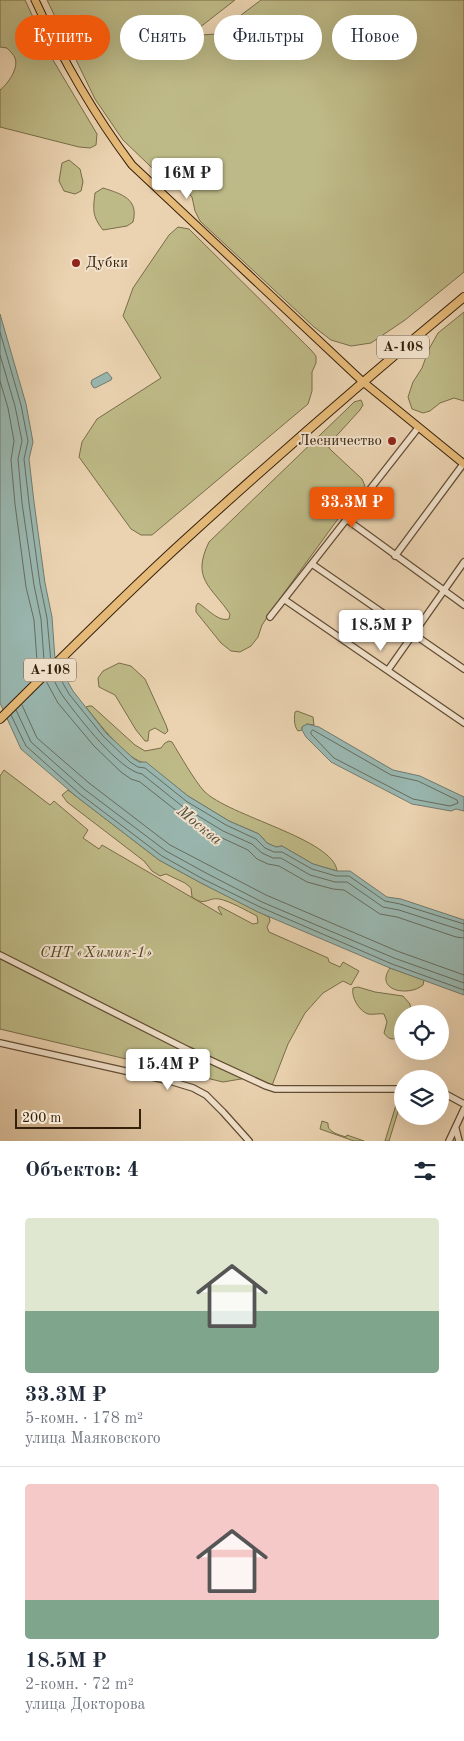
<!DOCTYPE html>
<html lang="ru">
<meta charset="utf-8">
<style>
:root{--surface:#fff;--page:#f2f2f3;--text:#1f2937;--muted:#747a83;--line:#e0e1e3;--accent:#ea580c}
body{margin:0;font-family:"Old Standard TT",serif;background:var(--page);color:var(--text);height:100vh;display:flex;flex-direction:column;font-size:19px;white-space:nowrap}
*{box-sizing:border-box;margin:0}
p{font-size:16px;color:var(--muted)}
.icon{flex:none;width:28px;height:28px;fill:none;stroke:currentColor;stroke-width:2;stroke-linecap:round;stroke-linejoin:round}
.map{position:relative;height:1141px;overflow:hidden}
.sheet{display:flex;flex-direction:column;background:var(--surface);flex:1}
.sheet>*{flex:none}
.top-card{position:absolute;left:15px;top:15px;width:435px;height:45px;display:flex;gap:10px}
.fabs{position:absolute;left:394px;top:1005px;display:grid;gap:10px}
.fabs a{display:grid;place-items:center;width:55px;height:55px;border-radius:50%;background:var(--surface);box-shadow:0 5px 20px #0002;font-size:25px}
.scale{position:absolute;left:15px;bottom:12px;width:126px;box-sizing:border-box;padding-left:5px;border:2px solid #34200b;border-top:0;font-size:14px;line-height:18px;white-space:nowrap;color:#34200b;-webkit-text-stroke:4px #f2e2cc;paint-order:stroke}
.price{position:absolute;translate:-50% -42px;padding:0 11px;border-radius:5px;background:#fff;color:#222;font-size:16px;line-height:32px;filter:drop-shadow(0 1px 2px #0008)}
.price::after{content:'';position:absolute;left:50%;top:30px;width:15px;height:11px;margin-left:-8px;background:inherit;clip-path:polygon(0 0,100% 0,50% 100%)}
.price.selected{background:var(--accent);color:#fff}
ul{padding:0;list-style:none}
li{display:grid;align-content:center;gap:10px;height:265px;padding:0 25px}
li+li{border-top:1px solid var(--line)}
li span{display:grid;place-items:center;height:155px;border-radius:5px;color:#555}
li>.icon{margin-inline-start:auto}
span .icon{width:90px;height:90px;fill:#fffc;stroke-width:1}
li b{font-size:21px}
h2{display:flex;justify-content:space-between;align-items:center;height:60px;padding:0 25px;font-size:21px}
.chip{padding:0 18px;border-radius:22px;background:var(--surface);box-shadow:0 5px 20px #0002;font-size:18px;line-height:45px}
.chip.selected{background:var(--accent);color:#fff}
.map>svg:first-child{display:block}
.green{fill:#beba87;stroke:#796d49}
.water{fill:#99b7b0;stroke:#717b6e}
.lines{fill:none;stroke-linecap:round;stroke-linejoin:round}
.shore{stroke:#666c5e;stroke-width:1}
.minor-casing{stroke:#624d34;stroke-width:8}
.major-casing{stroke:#34200b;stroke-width:9}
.highway-casing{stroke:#34200b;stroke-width:10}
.minor{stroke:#f2e2cc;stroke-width:5.5}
.major{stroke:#e6ba78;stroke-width:7}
.highway{stroke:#e6ba78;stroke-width:8}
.poi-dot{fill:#8f2418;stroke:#f2e2cc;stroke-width:2}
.labels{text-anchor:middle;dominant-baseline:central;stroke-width:4;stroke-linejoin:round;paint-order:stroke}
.shield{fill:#f2e2cc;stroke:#6d5a45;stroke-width:1}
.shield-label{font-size:14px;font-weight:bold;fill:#34200b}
.poi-label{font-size:15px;fill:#34200b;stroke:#f2e2cc;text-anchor:start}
.park-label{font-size:15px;font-style:italic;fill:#56462a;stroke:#f2e2cc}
.water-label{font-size:16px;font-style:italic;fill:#524d3d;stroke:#f2e2cc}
</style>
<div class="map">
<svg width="464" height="1141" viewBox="0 0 464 1141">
<rect width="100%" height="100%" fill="#ebd3b1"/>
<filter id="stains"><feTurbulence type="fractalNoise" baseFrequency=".004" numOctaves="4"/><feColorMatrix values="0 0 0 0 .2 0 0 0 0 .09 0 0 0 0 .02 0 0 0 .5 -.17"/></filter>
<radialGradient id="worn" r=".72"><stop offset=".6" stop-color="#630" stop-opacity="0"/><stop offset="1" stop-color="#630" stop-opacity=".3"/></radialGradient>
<path class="green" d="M0 0H25L53 60 97 134 96 145 90 148 79 147 0 127V90C8 84 19 68 15 58 14 55 10 51 7 48L0 47Z
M47 0H235L199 28 201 35 216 34 261 0H464V272L405 320 371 343 351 346 331 340 314 327 200 221 195 211 192 197 186 191 173 188 123 140 95 99Z
M69 160 80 169 83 182 81 191 75 194 64 191 59 181 62 163Z
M103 188C122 194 139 199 133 222L127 226 103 230C92 216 93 210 95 193Z
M178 227 189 229 311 350 316 356V363L312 372V391L308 404 152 535H141L131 529 79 457 82 442 97 419 161 378 123 316 133 288 169 235Z
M464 312V401L454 398 440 403 430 411 423 413 412 409 408 397 413 382 422 368 429 349 438 333Z
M361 400 363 405 360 410 329 444V448L333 452 362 479 365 486 360 495 343 512 276 604 262 625 258 637 251 646 240 652 231 651 221 643 196 612V606L198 603C208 609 218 622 229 619L230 614C211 586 191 579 209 542L348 408 354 402Z
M119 663 131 666 145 679 166 725 168 731 165 734 155 728 149 731 148 741H145L136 730 115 695 99 687 98 678 103 671Z
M89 706H92L135 745 145 751 161 748 165 743 169 741 172 742C180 755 194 780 204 791 228 816 334 839 337 871L313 864 282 846 276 847 267 843 259 834 229 821 188 796 146 763C128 762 97 721 86 707Z
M297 711 313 717 314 725 307 724 302 727V730L298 731C294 726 294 719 295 712Z
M4 770 50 805 54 801 88 830 83 838 99 849 102 845 222 915 218 908 219 906 253 924 258 923 257 916C247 911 230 901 219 899 208 897 205 907 192 897L191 888 185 883 166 874 160 876 152 871 144 861 67 802 62 795 68 790 159 860 201 883 269 917 270 921 267 927 269 932 328 958 329 962 340 967 343 962 359 971 351 985 343 981 323 993 305 1013 288 1044 271 1088 247 1078 223 1082 0 1029V776Z
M390 968 424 980 423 985C409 997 374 991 390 968Z
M358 987 375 992 403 996 410 1004 411 1014H402V1032C397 1040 390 1042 384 1033L387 1022 384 1014C379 1013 374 1015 368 1014 359 1011 351 997 353 988Z
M401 1102 389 1141H385L396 1105Z
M322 1121 328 1123C327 1132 337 1134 346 1137L347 1135 364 1141H354L320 1129Z"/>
<path class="water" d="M0 314 26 404 33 442 29 459 34 502 45 583 52 617 55 659 73 691 106 733 133 758 139 762H146L188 796 229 821 259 834 267 843 276 847 282 846 313 864 337 871H350L387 897 401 899 464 920V995L390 968 258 912 201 883 159 860 77 797 21 749 0 703Z
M107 372 112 378 111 380 95 388 93 387 91 383 92 380Z
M307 724 319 727 393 770 420 776 464 797V811L456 809 451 811 412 804 331 762 306 737 302 730V727Z"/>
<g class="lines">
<path class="shore" d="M0 332 21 405 28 441 24 459 29 503 40 584 47 618 51 662
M0 355 15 406 22 441 18 459 22 503 34 585 41 619 44 660 46 666
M0 381 8 408 14 441 11 460 15 504 26 587 34 620 37 661 41 672
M56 671 69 694 103 736 130 762 138 767 145 768 186 801 226 825 256 839 265 848 274 852H282L312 869 336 876H349L385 901 400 904 464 924
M51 675C56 683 59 692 65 699 79 718 120 771 142 774L182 806 223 831 252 844 262 853 273 858H281L310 875 335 882H347L383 907 399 910 464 931
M46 681 58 703 94 746 121 772 131 779 140 782 178 812 220 837 248 850 257 859 268 864 279 866 307 882 333 889 344 890 380 914 397 917 456 937 464 938
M22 705 37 738 89 783 170 845 266 895 397 951 464 975
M16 710 31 742 84 789 166 851 206 873 262 902 394 958 464 983
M11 715 26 746 80 794 162 856 203 879 260 907 392 964 464 990
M313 730 391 775 418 781 457 800 458 803 450 806 413 799 334 758 311 734V732Z"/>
<g class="minor-casing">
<path id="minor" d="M346 519 464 605
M395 556 464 463
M312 564 464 669
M285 600 464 723
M270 617 418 428
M388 670 464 562
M0 955 188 1050 266 1086 275 1089H402
M0 1043 170 1081 193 1088 206 1095 223 1112 249 1141
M440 1091 464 1104
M456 1129 459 1141
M449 1141 464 1109"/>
</g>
<g class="major-casing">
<path id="major" d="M35 0C62 59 93 113 132 165L362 381 464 464"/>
</g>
<g class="highway-casing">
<path id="highway" d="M0 719C62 658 123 596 187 538 278 455 370 375 464 297"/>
</g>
<use href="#minor" class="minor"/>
<use href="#major" class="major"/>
<use href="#highway" class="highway"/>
</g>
<g class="poi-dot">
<circle cx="76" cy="263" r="5"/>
<circle cx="392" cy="441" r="5"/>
</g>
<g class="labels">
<g class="shield">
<rect x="377" y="335.5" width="52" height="23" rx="4"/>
<rect x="24" y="658.5" width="52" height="23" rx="4"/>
</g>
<g class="shield-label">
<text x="403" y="347">А-108</text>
<text x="50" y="670">А-108</text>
</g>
<g class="poi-label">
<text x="86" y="263">Дубки</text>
<text x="382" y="441" text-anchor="end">Лесничество</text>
</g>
<g class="park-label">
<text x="96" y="953">СНТ «Химик-1»</text>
</g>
<g class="water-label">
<text transform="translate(199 826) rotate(39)">Москва</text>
</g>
</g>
<rect width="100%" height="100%" filter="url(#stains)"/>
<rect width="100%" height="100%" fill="url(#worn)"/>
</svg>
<div class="fabs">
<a><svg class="icon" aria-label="locate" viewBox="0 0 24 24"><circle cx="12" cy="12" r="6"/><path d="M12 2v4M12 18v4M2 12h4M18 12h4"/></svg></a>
<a><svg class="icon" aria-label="layers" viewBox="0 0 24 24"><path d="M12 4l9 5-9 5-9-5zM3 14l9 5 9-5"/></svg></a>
</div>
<div class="scale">200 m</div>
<b class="price" style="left:187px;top:200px">16M ₽</b>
<b class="price selected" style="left:352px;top:529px">33.3M ₽</b>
<b class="price" style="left:381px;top:652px">18.5M ₽</b>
<b class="price" style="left:168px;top:1091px">15.4M ₽</b>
<div class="top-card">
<a class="chip selected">Купить</a>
<a class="chip">Снять</a>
<a class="chip">Фильтры</a>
<a class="chip">Новое</a>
</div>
</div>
<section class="sheet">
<h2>Объектов: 4<svg class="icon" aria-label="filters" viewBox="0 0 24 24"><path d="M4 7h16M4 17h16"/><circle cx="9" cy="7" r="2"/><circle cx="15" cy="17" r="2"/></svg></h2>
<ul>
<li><span style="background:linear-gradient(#dfe7d0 60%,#7fa58c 0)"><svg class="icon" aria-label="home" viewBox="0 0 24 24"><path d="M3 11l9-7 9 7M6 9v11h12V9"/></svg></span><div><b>33.3M ₽</b><p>5-комн. · 178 m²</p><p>улица Маяковского</p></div></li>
<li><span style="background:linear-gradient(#f6c9c9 75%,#7fa58c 0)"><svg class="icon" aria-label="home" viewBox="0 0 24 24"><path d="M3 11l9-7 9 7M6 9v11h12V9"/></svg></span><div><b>18.5M ₽</b><p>2-комн. · 72 m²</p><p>улица Докторова</p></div></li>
</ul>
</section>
